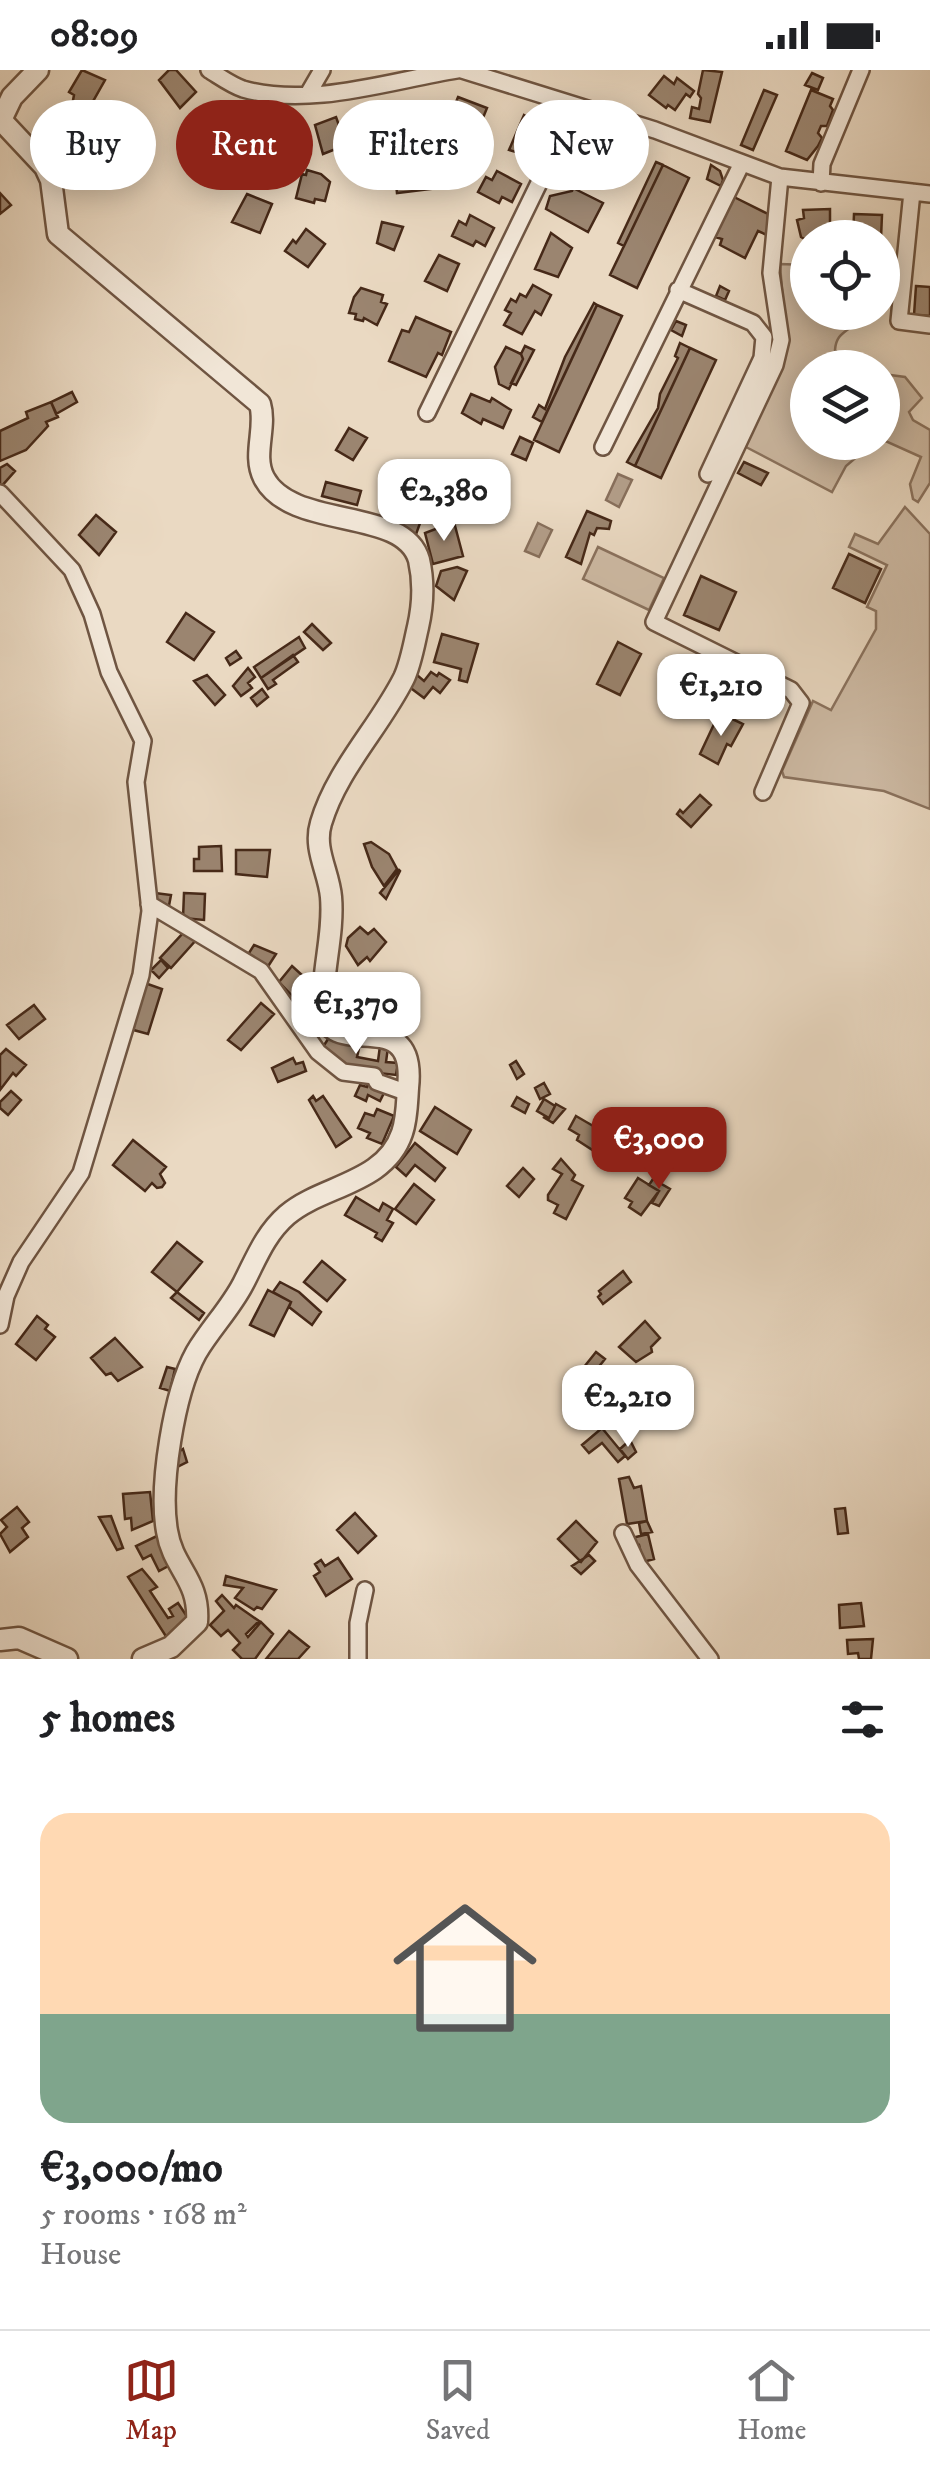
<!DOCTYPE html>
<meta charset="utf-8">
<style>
:root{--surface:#fff;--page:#f6f6f6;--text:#202124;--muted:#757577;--line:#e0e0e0;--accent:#8f2418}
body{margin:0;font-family:"IM FELL DW Pica",serif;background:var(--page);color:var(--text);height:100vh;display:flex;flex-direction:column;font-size:38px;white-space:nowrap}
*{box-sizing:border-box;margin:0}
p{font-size:32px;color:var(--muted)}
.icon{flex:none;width:55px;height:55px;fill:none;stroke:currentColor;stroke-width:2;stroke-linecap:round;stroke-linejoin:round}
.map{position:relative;height:1589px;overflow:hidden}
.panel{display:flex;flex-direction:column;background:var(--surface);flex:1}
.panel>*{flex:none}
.guide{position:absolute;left:30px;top:30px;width:870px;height:90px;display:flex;gap:20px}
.buttons{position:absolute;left:790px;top:150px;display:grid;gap:20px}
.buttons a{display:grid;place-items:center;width:110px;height:110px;border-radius:50%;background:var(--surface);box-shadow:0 5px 25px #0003;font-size:50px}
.price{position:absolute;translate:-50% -85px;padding:0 22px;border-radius:20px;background:#fff;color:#222;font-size:32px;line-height:65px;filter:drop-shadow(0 2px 5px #0008)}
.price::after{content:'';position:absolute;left:50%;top:60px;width:30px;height:22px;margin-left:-15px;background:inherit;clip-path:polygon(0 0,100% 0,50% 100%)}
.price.active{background:var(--accent);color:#fff}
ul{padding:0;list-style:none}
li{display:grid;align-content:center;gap:20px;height:530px;padding:0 40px}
li span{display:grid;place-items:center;height:310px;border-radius:30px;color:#555}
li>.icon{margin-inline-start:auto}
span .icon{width:180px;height:180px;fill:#fffc;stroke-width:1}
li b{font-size:42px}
h2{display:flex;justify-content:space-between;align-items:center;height:120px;padding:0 40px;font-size:42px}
.chip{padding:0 35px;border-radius:45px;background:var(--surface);box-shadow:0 5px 25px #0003;font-size:35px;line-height:90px}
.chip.active{background:var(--accent);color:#fff}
.status{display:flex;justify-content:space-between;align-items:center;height:70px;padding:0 50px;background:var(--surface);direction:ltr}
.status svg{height:28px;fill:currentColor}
.dock{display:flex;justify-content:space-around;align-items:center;height:140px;border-top:2px solid var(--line);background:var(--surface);font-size:28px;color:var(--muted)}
.dock a{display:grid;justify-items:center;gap:5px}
.dock .active{color:var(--accent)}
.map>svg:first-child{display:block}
.green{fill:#cebba5;stroke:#8a725e;stroke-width:2.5}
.water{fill:#b29d88;stroke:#876f5b;stroke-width:2.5}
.building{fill:#9b8570;stroke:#462918;stroke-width:2.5}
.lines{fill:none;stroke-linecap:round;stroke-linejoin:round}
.minor-casing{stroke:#6f5542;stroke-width:20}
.tertiary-casing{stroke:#6f5542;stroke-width:25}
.minor{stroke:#f1e6d7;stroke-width:15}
.tertiary{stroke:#f1e6d7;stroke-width:20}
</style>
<div class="status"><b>08:09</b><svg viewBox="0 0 49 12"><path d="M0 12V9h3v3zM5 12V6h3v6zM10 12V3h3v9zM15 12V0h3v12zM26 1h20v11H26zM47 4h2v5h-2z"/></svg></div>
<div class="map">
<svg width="930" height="1589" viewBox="0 0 930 1589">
<rect width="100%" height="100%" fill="#ead9c2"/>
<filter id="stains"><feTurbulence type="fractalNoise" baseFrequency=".002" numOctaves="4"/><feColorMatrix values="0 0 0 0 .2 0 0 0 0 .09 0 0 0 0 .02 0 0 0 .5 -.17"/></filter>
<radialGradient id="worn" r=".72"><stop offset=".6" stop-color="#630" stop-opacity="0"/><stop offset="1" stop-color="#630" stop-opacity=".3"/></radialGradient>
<path class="green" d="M780 194 807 195 808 242 854 244 856 253C845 263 836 264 835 280L849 297 808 298V372L873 373 846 396 832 422 744 376 785 260Z
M883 304 905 307 922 328 909 342 913 350 930 360V413L918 432 913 429 910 414 921 387 883 370Z
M905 437 930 464V739L884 721 784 707 782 701 813 631 831 640 876 559V541L867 537 887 495 849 477 855 464 878 474Z
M598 477 664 508 649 540 583 509Z"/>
<path class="water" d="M618 404 632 410 619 437 606 430Z
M538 453 552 460 539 487 525 481Z"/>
<path class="building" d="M82 0 105 10 91 35 90 43 100 46 98 56 89 54 82 90 63 84 74 25 69 22Z
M169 0H176L196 22 180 38 159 10Z
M703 0 722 2 710 52 690 48 692 37 699 39 701 28 698 24Z
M812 3 823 8 818 20 805 15Z
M664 6 674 14 677 8 694 21 690 27 686 24 675 40 668 35 666 38 649 25Z
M764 20 777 25 753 80 741 75Z
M811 20 833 29 830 36 833 40 827 56H821L818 63 822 68 818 76 807 90 786 81Z
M458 27 487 38 478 60 450 47Z
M422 36 421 67 399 68 398 38Z
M524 45 546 57 533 87 509 80Z
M336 47 346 75 323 84 315 55Z
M111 57 140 62 138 76H132L128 99 101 94Z
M596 63 621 73 609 100 597 95 595 101 584 97Z
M267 64 285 67 284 79 277 78 274 98 248 94 252 65 266 67Z
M476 83 489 85 483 97 471 91Z
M636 85 641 87 632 105 627 102Z
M419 89 420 100 429 99 431 119 397 123 394 92Z
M656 92 663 95 624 176 618 173Z
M663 95 689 108 637 218 610 205Z
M711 95 720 101 723 110 721 116 707 109Z
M307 100 321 104 330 112 325 131 315 129 314 133 296 128 302 104 306 105Z
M497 101 521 114 512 132 502 127 499 133 478 122 486 107 492 110Z
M573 118 603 133 588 162 546 139 550 126 572 121Z
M0 123 11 135 0 144Z
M247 124 272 134 260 163 232 152Z
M734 127 768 144 767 165 758 161 745 188 720 175 722 169 715 167Z
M830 139V168H808V171L801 167 797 150 804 148 803 140Z
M854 144 882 145 881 168H853Z
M470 145 494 158 485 176 476 171 473 176 452 166 459 151 466 155Z
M382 152 403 157 394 180 377 173Z
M306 159 325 174 308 197 285 181 293 170 296 173Z
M551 163 572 178 558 207 535 199Z
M439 185 459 194 447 221 425 211Z
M533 215 551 225 541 245 535 241 522 264 504 255 511 243 505 240 511 229 516 232 520 224 526 227Z
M720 216 729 221 725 230 716 226Z
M916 216 930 217V246L914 245Z
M361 218 383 225 381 232 387 234 377 255 364 248 363 251 355 249 356 244 349 243 354 227Z
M594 233 597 235 542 352 533 347 539 335 545 339 565 287Z
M597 235 622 246 559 382 534 370Z
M416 247 451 262 442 285 438 283 426 307 389 291 402 260 409 262Z
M676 251 686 255 682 266 671 260Z
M680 273 690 278 635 396 627 392 658 338 660 324 678 288 675 286Z
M525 276 534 280 516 315 511 313 523 289 521 284Z
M506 277 521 284 523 289 509 319 499 314 495 297Z
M690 278 716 290 661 408 635 396Z
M72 322 77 332 56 344 51 332Z
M471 324 490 332 492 328 511 340 503 358 483 349 481 354 462 343Z
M51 332 58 347 46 352 48 356 26 380 0 391V361L28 348 26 342Z
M349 358 367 368 353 390 336 380Z
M520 367 533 373 526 390 512 384Z
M744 392 768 403 761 415 738 403Z
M7 394 15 401 0 418V398Z
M444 398 466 404 459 427 438 421Z
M326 412 361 421 357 435 322 426Z
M438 421 451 425 443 450 430 446Z
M389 432 423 445 415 467 382 450Z
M587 441 611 451 609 459 597 458 594 465 590 463 581 494 566 487Z
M96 445 116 462 99 485 79 465Z
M454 452 463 486 433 494 425 463Z
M849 484 881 499 865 533 833 518Z
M457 497 467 501 454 530 436 516 441 501Z
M701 506 736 522 719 560 684 545Z
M186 543 214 562 194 590 167 572Z
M312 554 331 573 323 580 304 562Z
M442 564 478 574 467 612 459 610 461 599 434 592Z
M299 567 305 578 261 608 254 597Z
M618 572 641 584 620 625 597 614Z
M236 581 241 588 230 595 226 588Z
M293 585 298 592 273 610 276 614 268 619 261 608Z
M248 598 255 607 248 613 252 618 241 626 233 616Z
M431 602 437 606 439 603 450 610 440 623 433 617 424 628 408 616 417 605 424 611Z
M207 605 225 625 215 635 194 611Z
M262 619 268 627 257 636 251 628Z
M726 646 743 654 731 676 727 674 718 694 700 684 715 652 719 651 722 656Z
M700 725 711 735 691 757 677 744 680 740 683 743Z
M371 772 389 784 397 799 384 816 372 797 364 774Z
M221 776 222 801H194V789H199V777Z
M236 780H270L267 807 236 804Z
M399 800 400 801 386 829 380 823Z
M155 823 171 825 168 841 154 833Z
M184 823 205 824 204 850 183 848Z
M360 857 368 864 374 859 386 872 370 891 367 887 358 895 346 876 348 868Z
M185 861 197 869 171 898 160 888Z
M254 875 276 884 267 898 247 886Z
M161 890 168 898 159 908 151 900Z
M292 896 314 916 299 933 279 912Z
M142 912 162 919 148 964 130 959Z
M261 933 274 944 241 980 228 970Z
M34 935 45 949 19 969 7 955Z
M330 966 360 974 357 987 378 991 380 976 388 977 386 992 398 993 396 1005 342 999 319 983Z
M6 979 26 995 16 1006 13 1003 0 1020V985Z
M293 988 296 994 303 992 306 1001 278 1012 272 998Z
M516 991 524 1004 517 1009 510 995Z
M544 1013 550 1024 540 1029 535 1018Z
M368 1014 385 1021 380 1031 368 1025 366 1031 355 1026 360 1015 367 1017Z
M11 1021 21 1030 8 1045 0 1038V1032Z
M313 1026 316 1031 323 1026 351 1067 336 1077 309 1030Z
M517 1027 529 1034 525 1043 512 1036Z
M544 1029 555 1036 549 1048 537 1041Z
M556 1034 565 1039 553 1053 543 1047 549 1048Z
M435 1037 471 1060 457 1084 420 1061Z
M377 1039 394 1046 382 1074 367 1068 370 1063 358 1058 365 1043 374 1046Z
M576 1046 607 1064 594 1081 577 1070 579 1065 569 1059Z
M603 1046 611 1054 604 1061 595 1055Z
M133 1070 166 1097 160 1104 165 1113 162 1117 157 1118 152 1113 145 1121 113 1095Z
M415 1073 445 1098 435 1111 415 1095 406 1106 396 1097Z
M561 1089 575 1105 572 1110 583 1116 566 1149 554 1143 558 1135 548 1130V1125L562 1104 553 1099Z
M523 1098 534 1109 519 1127 507 1116Z
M638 1108 659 1121 641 1145 629 1137 632 1132 625 1128Z
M653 1109 670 1119 659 1136 652 1133 659 1121 649 1115Z
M414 1114 434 1130 416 1154 395 1139Z
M356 1127 379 1141 383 1133 393 1139 387 1150 393 1153 382 1171 375 1167 377 1163 345 1145Z
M177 1172 202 1192 177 1222 152 1202Z
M322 1191 345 1210 327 1231 304 1212Z
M623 1201 631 1212 603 1234 598 1227 601 1224 599 1221Z
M280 1212 299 1222 321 1242 312 1255 289 1237 291 1232 273 1222Z
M268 1220 291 1232 274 1266 250 1255Z
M177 1222 204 1243 199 1250 171 1228Z
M37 1246 48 1255 45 1259 55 1267 36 1290 16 1274Z
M645 1251 660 1268 651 1277 652 1282 636 1292 619 1277Z
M115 1268 142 1297 118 1311 111 1303 106 1305 91 1288Z
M596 1282 605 1289 593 1304 584 1297Z
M167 1297 175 1299 170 1321 160 1318Z
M584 1297 593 1304 583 1321 571 1312Z
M602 1358 625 1386 618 1392 602 1373 589 1383 582 1375Z
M630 1370 636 1382 628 1389 620 1379Z
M183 1379 187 1392 173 1399 175 1384Z
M629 1407 634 1418 641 1416 647 1451 627 1454 619 1409Z
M150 1422 153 1451 132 1460 131 1448 125 1449 123 1424Z
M17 1437 29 1452 22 1458 28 1467 10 1482 0 1464 7 1457 1 1450Z
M845 1438 848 1463 838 1464 835 1439Z
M355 1443 376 1466 358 1483 337 1460Z
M111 1446 123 1478 117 1480 99 1447Z
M576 1451 597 1472 581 1492 558 1469Z
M647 1451 652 1462 641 1464 639 1453Z
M648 1464 654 1489 643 1492 639 1475 634 1476 632 1468Z
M157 1466 172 1494 159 1501 151 1485 143 1489 136 1476Z
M589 1485 595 1491 581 1504 572 1496Z
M338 1488 352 1509 326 1526 314 1506 320 1502 315 1494 321 1490 325 1496Z
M142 1499 157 1517 150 1521 168 1548 173 1546 169 1539 178 1533 190 1551 167 1568 128 1507Z
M226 1506 276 1520 262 1539 257 1537 254 1540 235 1528 243 1518 224 1515Z
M222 1525 234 1538 236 1535 259 1551 246 1564 248 1567 261 1552 273 1564 255 1589H242L233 1580 240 1573 228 1560 221 1566 210 1555 224 1541 216 1531Z
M861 1533 864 1556 840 1558 839 1535Z
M289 1561 309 1577 298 1589H266Z
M873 1569 871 1589H859L858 1583 848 1584 847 1570Z"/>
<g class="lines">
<g class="minor-casing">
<path id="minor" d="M209 0C219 6 231 15 243 19 310 38 389 11 457 0
M462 0 655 60 780 107 930 124
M308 24 322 0
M821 113 822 94 861 0
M912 122 899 251 930 255
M678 220 753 253 764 267 762 288 708 404
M427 343 576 37
M603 377 742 93
M0 423 72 500 92 544 109 602 143 671 136 712 150 841 141 905 81 1103 21 1192 6 1226 0 1255
M763 722 801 633 791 620 654 552 775 295 781 270 771 203 780 107
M149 834 261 901 318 982 343 1002 374 1006 377 1012 408 1023
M623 1463 638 1495 710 1589
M358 1589V1553L365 1520"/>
</g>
<g class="tertiary-casing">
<path id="tertiary" d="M38 0 12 27 1 50 45 97 51 110 58 164 260 334C267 358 252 385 264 408 292 461 404 436 419 490 424 512 423 535 418 557 414 574 411 593 404 608 379 658 337 699 321 753 313 779 329 802 331 827 334 862 323 898 323 933 322 999 418 926 408 1018 407 1032 407 1049 402 1063 385 1114 322 1115 287 1145 265 1164 256 1189 243 1214 230 1239 210 1259 196 1283 174 1323 159 1416 167 1461 173 1499 200 1509 197 1552L171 1577 143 1589
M0 1570 19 1568 67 1589"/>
</g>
<use href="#minor" class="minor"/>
<use href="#tertiary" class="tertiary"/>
</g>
<rect width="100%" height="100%" filter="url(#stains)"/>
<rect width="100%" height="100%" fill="url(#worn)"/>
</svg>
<div class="buttons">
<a><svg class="icon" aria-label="locate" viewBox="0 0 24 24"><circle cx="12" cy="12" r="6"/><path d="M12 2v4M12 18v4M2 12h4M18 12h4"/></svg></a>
<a><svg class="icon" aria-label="layers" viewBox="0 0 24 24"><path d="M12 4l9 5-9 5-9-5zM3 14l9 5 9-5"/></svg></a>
</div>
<b class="price" style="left:444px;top:474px">€2,380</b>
<b class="price" style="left:721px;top:669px">€1,210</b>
<b class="price" style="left:356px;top:987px">€1,370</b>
<b class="price active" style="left:659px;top:1122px">€3,000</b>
<b class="price" style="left:628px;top:1380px">€2,210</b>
<div class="guide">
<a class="chip">Buy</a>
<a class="chip active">Rent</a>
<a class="chip">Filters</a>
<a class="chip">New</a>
</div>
</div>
<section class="panel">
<h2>5 homes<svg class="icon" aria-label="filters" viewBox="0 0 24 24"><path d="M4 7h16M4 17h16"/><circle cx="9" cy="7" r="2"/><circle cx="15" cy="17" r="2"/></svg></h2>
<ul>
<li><span style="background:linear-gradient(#ffd9b3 65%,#7fa58c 0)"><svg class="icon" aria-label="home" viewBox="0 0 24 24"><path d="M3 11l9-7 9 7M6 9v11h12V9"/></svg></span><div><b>€3,000/mo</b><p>5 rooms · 168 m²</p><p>House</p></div></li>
</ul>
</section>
<nav class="dock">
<a class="active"><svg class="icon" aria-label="map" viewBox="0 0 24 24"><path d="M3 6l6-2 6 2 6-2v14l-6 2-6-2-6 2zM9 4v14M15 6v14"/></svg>Map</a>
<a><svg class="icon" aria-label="saved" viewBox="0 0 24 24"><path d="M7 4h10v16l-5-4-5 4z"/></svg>Saved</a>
<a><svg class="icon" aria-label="home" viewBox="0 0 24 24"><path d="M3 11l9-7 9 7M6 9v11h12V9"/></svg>Home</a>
</nav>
